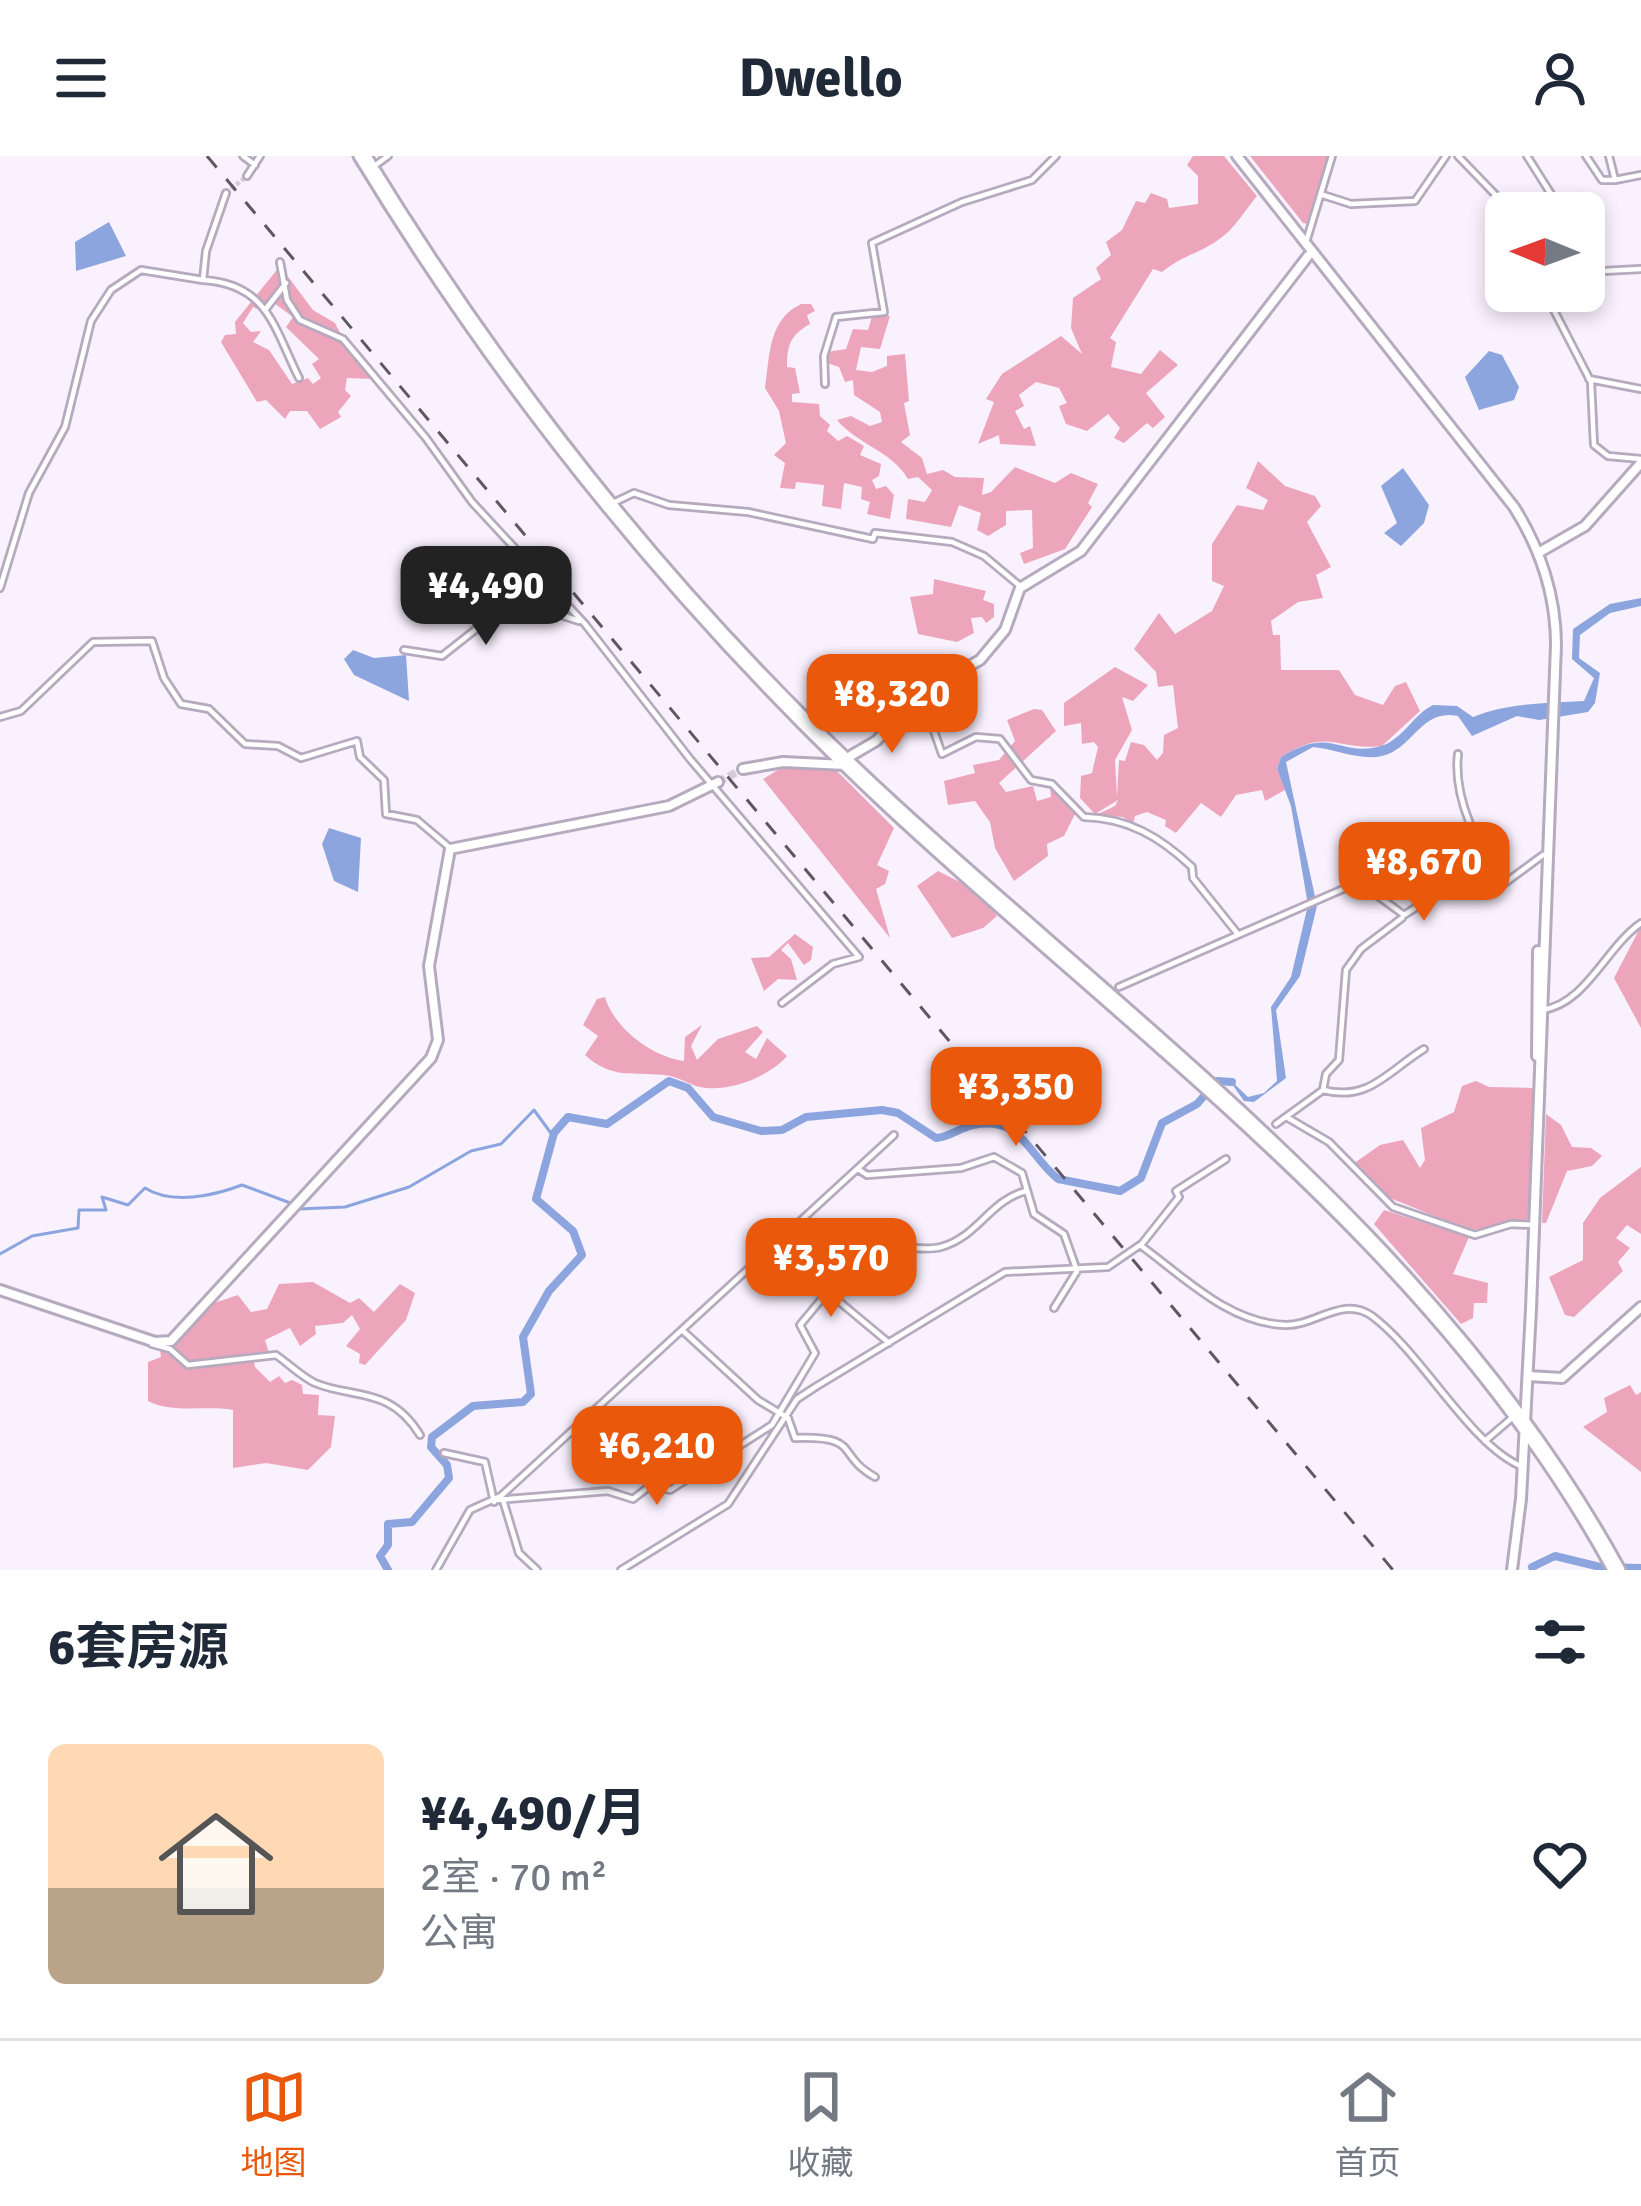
<!DOCTYPE html>
<html lang="zh">
<meta charset="utf-8">
<style>
:root{--surface:#fff;--page:#f6f6f7;--text:#1f2937;--muted:#747a83;--line:#e0e1e3;--accent:#ea580c}
body{margin:0;font-family:Signika,"Noto Sans SC",sans-serif;background:var(--page);color:var(--text);height:100vh;display:flex;flex-direction:column;font-size:45px;white-space:nowrap}
*{box-sizing:border-box;margin:0}
p{font-size:39px;color:var(--muted)}
.icon{flex:none;width:66px;height:66px;fill:none;stroke:currentColor;stroke-width:2;stroke-linecap:round;stroke-linejoin:round}
.map{position:relative;height:1414px;overflow:hidden}
.sheet{display:flex;flex-direction:column;background:var(--surface);flex:1}
.sheet>*{flex:none}
.needle{width:78px;rotate:271deg}
.buttons{position:absolute;left:1485px;top:36px;display:grid;gap:24px}
.buttons a{display:grid;place-items:center;width:120px;height:120px;border-radius:18px;background:var(--surface);box-shadow:0 6px 18px #0003;font-size:60px}
.price{position:absolute;translate:-50% -102px;padding:0 27px;border-radius:24px;background:var(--accent);color:#fff;font-size:39px;line-height:78px;filter:drop-shadow(0 3px 6px #0008)}
.price::after{content:'';position:absolute;left:50%;top:72px;width:36px;height:27px;margin-left:-18px;background:inherit;clip-path:polygon(0 0,100% 0,50% 100%)}
.price.active{background:#222;color:#fff}
ul{padding:0;list-style:none}
li{display:flex;align-items:center;gap:36px;height:300px;padding:0 48px}
li+li{border-top:3px solid var(--line)}
li span{display:grid;place-items:center;flex:none;width:336px;height:240px;border-radius:18px;color:#555}
li>.icon{margin-inline-start:auto}
span .icon{width:144px;height:144px;fill:#fffc;stroke-width:1}
li b{font-size:51px}
h2{display:flex;justify-content:space-between;align-items:center;height:144px;padding:0 48px;font-size:51px}
header{display:flex;justify-content:space-between;align-items:center;height:156px;padding:0 48px;background:var(--surface);font-size:54px;font-weight:800}
.dock{display:flex;justify-content:space-around;align-items:center;height:168px;border-top:3px solid var(--line);background:var(--surface);font-size:33px;color:var(--muted)}
.dock a{display:grid;justify-items:center;gap:6px}
.dock .active{color:var(--accent)}
.map>svg:first-child{display:block}
.forest{fill:#eda5bc;fill-rule:evenodd}
.water{fill:#8ca5df}
.lines{fill:none;stroke-linecap:round;stroke-linejoin:round}
.stream{stroke:#8ca5df;stroke-width:3}
.river{stroke:#8ca5df;stroke-width:8}
.street-tunnel{stroke:#d4ccd8;stroke-width:4.5;stroke-dasharray:4.5 2;stroke-linecap:butt}
.secondary-tunnel{stroke:#d4ccd8;stroke-width:8;stroke-dasharray:8 4;stroke-linecap:butt}
.street-casing{stroke:#b6aabe;stroke-width:10}
.secondary-casing{stroke:#b6aabe;stroke-width:14}
.primary-casing{stroke:#b6aabe;stroke-width:15}
.street{stroke:#fff;stroke-width:4.5}
.secondary{stroke:#fff;stroke-width:8}
.primary{stroke:#fff;stroke-width:9}
.rail{stroke:#5e5761;stroke-width:3;stroke-dasharray:15 15;stroke-linecap:butt}
</style>
<header><svg class="icon" aria-label="menu" viewBox="0 0 24 24"><path d="M4 6h16M4 12h16M4 18h16"/></svg>Dwello<svg class="icon" aria-label="person" viewBox="0 0 24 24"><circle cx="12" cy="8" r="4"/><path d="M4 21q1-7 8-7t8 7"/></svg></header>
<div class="map">
<svg width="1641" height="1414" viewBox="0 0 1641 1414">
<rect width="100%" height="100%" fill="#f9f1fe"/>
<path class="forest" d="M1193 0H1224L1257 40C1245 54 1234 74 1218 84 1198 98 1183 99 1162 116L1153 113 1110 182 1116 186 1111 211 1141 218 1160 194 1178 209 1146 237 1165 261 1153 272 1147 267 1124 287 1114 282 1120 272 1108 258 1087 275 1066 268 1059 250 1067 247 1059 232 1036 226 1019 239 1024 250 1015 255 1024 273 1030 270 1036 290 1000 288 999 279 978 288 994 246 986 243 1002 218 1061 180 1082 198 1071 172 1073 142 1101 123 1096 112 1111 99 1106 86 1122 74 1136 45 1145 47 1151 37 1167 43 1169 52 1198 48V20L1187 9Z
M1250 0H1329L1308 68 1303 67Z
M280 110 313 154 335 167 351 199 373 223 347 222 345 234 351 240 338 256 341 261 320 273 307 255H290L285 263 266 244 257 246 221 186 225 179 236 178 235 166ZM270 144 293 161 286 171 319 203 312 208 321 222 313 228 308 222 292 228 269 194 253 186 261 175 251 176 243 167 253 151 262 155Z
M801 148H811L815 155 807 159 810 168C790 179 787 190 787 211L795 212 800 237 792 238V246L819 248 820 260 830 269 827 275 838 285 847 280 864 290 860 299 881 308 879 320 872 324 876 333 886 330 894 339 890 363 867 358 870 346 861 343 862 331 844 327 841 353 822 350 824 329 796 326 795 333 780 332 785 307 774 299 786 287 779 255 765 232C770 199 768 164 801 148Z
M873 157 890 160 880 193 861 191 856 214 872 216 887 210V200L905 198 909 245 904 247 910 279 901 286 922 302 927 318 943 314 955 321 984 322 982 339 991 336 1015 311 1055 327 1071 317 1098 328 1088 347 1092 351 1065 393 1024 408 1020 397 1033 392 1032 354 1006 355V369L988 380 977 374 981 357 959 349 951 371 906 363 908 343 925 346 932 334 918 321 908 323C891 294 859 290 837 264L851 260 870 270 882 266 880 256 854 239 853 224 845 226 839 211 827 207V196L846 193 853 173 868 174Z
M1258 305 1285 330 1315 340 1321 350 1307 366 1331 411 1316 419 1323 442 1298 446 1271 465 1273 479H1280L1281 514H1339L1355 539 1383 549 1395 530 1406 526 1420 555 1382 590C1334 595 1329 571 1281 601L1277 613 1285 634 1265 645 1262 634 1236 639 1221 661 1201 647 1176 677 1165 670 1166 664 1147 656 1135 660 1133 668 1123 661 1096 659 1115 650 1118 644 1095 658 1080 642 1081 620 1092 617 1098 591 1094 586 1082 588 1081 567 1064 570V547L1115 511 1148 529 1133 545 1122 541 1132 574 1115 604 1117 641 1119 604 1125 605 1131 586 1144 589 1157 604 1163 597 1164 579 1178 572 1173 529 1158 531 1156 516 1134 493 1159 457 1175 478 1212 455 1224 430 1212 425V388L1237 349 1263 354 1268 344 1246 332Z
M934 423 986 435 983 444 994 448V461L986 467 982 461 971 462 974 477 957 486 918 478 910 441 933 438Z
M1034 553 1042 554 1056 575 999 627 1006 636 1033 630 1037 645 1051 641 1050 628 1077 654 1064 680 1047 688 1048 700 1014 725 995 692 990 666 975 645 948 649 944 625 975 617 973 609 999 604 1015 585 1007 564Z
M783 611 835 613 894 672 877 709 889 715 885 728 876 733 890 782 763 623Z
M938 715 976 734 997 760 983 772 952 782 917 730Z
M1641 770V872L1614 822Z
M795 778 813 791 811 804 804 809 788 787 781 794 791 803 797 824 778 823 764 835 751 802 769 801Z
M605 841C614 872 652 901 684 905L685 881 702 869 691 890 697 904 718 883 757 870 763 876 745 896 756 903 767 882 787 900C769 921 728 937 700 931 687 928 678 920 664 919 630 916 612 923 585 899L598 880 583 869 597 843Z
M1476 925 1489 931 1534 932 1529 1063 1485 1075 1464 1072 1380 1038 1353 1008 1380 989 1403 984 1420 1012 1425 1004 1421 972 1454 956 1462 930Z
M1546 958 1561 969 1572 991 1591 992 1602 1000 1592 1010 1567 1015 1546 1067H1542Z
M1641 1011V1078L1627 1069 1616 1082 1630 1092 1618 1106 1623 1115 1574 1161 1565 1159 1549 1121 1583 1104V1067L1600 1042Z
M1384 1054 1469 1081 1453 1118 1488 1127 1487 1147H1474L1473 1162 1461 1168 1374 1068Z
M313 1126 350 1147 359 1142 374 1156 400 1128 415 1137 406 1164 365 1209 359 1207 360 1198 346 1190 360 1173 352 1159 343 1167 315 1170 316 1178 300 1190 290 1172 265 1184 269 1197 253 1199 255 1211 270 1226 279 1220 285 1227 292 1224 302 1229 303 1238 319 1239 318 1259 335 1260 331 1291 308 1314 266 1307 233 1312V1254C204 1249 174 1258 148 1245V1206L161 1201 160 1193 208 1149 238 1139 251 1156 267 1153 279 1128Z
M1630 1229 1636 1239 1641 1236V1316L1583 1271 1607 1256 1604 1242Z"/>
<path class="water" d="M109 66 126 100 76 115 75 86Z
M1489 195 1502 199 1519 231 1514 244 1479 254 1465 221Z
M1403 312 1429 349 1424 367 1401 390 1384 377 1397 367 1381 330Z
M1641 442V450L1610 457 1580 479 1579 502 1600 517 1595 547 1588 556 1539 564 1517 560 1472 580 1458 560C1421 552 1413 593 1382 600 1359 605 1336 593 1313 591L1286 606 1317 750 1300 820 1276 854 1286 922 1254 946 1244 945 1227 921 1248 941 1264 937 1277 925 1271 851 1291 821 1308 749 1291 650 1277 613 1281 601C1333 569 1338 602 1381 590 1402 584 1414 558 1433 549L1457 550 1473 561C1506 547 1548 547 1584 545L1594 522 1572 503 1573 473 1610 448Z
M353 494 374 502 406 499 409 545 354 519 344 503Z
M329 672 361 682 358 736 334 725 322 688Z"/>
<g class="lines">
<path class="stream" d="M299 1053 345 1051 409 1031 471 995 501 988 534 954 553 980
M0 1098 32 1080 78 1072 79 1054H106L102 1041 128 1049 145 1032C172 1049 213 1040 242 1029L293 1048"/>
<path class="river" d="M1532 1411 1555 1400 1600 1411 1641 1412
M388 1414 380 1400 388 1389V1368L412 1366 449 1322 447 1309 431 1291 432 1281 473 1250 523 1246 531 1238 523 1181 549 1135 582 1099 573 1075 536 1043 554 977 568 961 607 968 669 925 688 932 713 961 761 975 782 974 806 961 882 954 898 957 936 982C950 981 959 972 973 969 1022 959 1027 998 1058 1023L1120 1035 1141 1022 1162 967 1197 948 1217 925 1232 926"/>
<path class="street-tunnel" d="M226 37 247 20"/>
<path class="secondary-tunnel" d="M718 626 743 613"/>
<g class="street-casing">
<path id="street" d="M243 0 255 9
M1458 0 1513 57
M1527 0 1563 57
M1586 0 1602 24H1615
M1609 0 1615 24 1641 19
M373 11 388 0
M247 20 260 0
M1323 39 1351 48 1415 45 1446 0
M1307 83 1332 0
M280 106 287 144 300 164 343 183 426 282 472 346 585 468 690 603 859 801 833 808 782 847
M1584 116 1641 113
M203 124C268 128 274 172 299 222
M1544 135 1591 226 1594 289 1608 300 1641 303
M1547 142 1566 135
M265 154 286 127
M1589 223 1641 233
M825 228 824 200 836 161 884 156 872 87 962 46 1032 24 1056 0
M613 347 634 337 669 349 748 356 873 383 875 377 952 386 984 400 1020 430
M0 432 29 337 65 271 91 165 111 134 141 114 203 124 206 95 226 37
M404 494 442 500 475 474 527 448 579 465
M919 549 926 552 942 598 976 581 1000 583 1031 624 1052 628 1084 661C1128 662 1160 681 1192 711L1193 722 1237 777
M0 561 21 555 93 486 152 485 164 522 181 548 209 553 245 588 278 590 301 602 357 585 360 601 384 624 386 658 417 664 450 692
M1458 598C1453 642 1478 694 1505 727L1543 699
M1119 831 1359 726 1404 759 1448 731 1481 697
M1542 854C1586 848 1606 791 1641 767
M1323 934 1326 918 1339 904 1346 814 1361 793 1402 762
M1288 962 1329 986 1393 1051 1475 1079 1511 1068 1535 1069
M1276 968 1323 934C1369 946 1388 915 1424 893
M858 1013 867 1019 961 1012 994 1001 1022 1017 1034 1058 1064 1078 1077 1115 1054 1152
M1141 1089 1179 1041 1176 1035 1226 1003
M829 1129 854 1090 876 1099C896 1084 919 1097 941 1091 978 1081 990 1044 1026 1035
M829 1137 889 1187
M682 1174 758 1244 788 1262 795 1282C863 1280 834 1298 875 1321
M152 1188 170 1193 188 1209 276 1199C289 1208 302 1221 315 1227 353 1243 390 1230 420 1279
M1485 1285 1513 1261
M444 1297 485 1306 494 1346
M497 1344 608 1335 633 1343 651 1329 670 1334 772 1269 815 1197 800 1169 830 1133 784 1080
M503 1344 519 1397 537 1414
M436 1414 470 1354 501 1340 894 979
M621 1414 728 1348 797 1243 817 1230 1005 1116 1108 1111 1140 1089C1183 1120 1228 1167 1285 1169 1315 1170 1343 1139 1372 1160 1423 1198 1471 1291 1523 1311"/>
</g>
<g class="secondary-casing">
<path id="secondary" d="M1237 0 1514 351C1540 392 1556 440 1556 489L1531 1153 1521 1343 1512 1414
M1538 397 1585 370 1641 307
M905 544a8 8 0 1 1 16 0a8 8 0 1 1-16 0Z
M919 538 980 504 1005 474 1020 432 1081 395 1308 100
M847 602 876 585 908 553
M743 613 783 606 845 609
M1537 900 1538 795
M0 1134 155 1186 171 1185 431 902 438 884 429 810 450 693 669 650 718 626
M1528 1220 1562 1222 1641 1151"/>
</g>
<g class="primary-casing">
<path id="primary" d="M359 0C505 240 682 458 887 650 1145 890 1441 1098 1613 1414
M366 0C512 239 689 460 896 649 1156 886 1448 1099 1620 1414"/>
</g>
<use href="#street" class="street"/>
<use href="#secondary" class="secondary"/>
<use href="#primary" class="primary"/>
<path class="rail" d="M207 0 1393 1414"/>
</g>
</svg>
<div class="buttons">
<a><svg class="needle" viewBox="-14 -14 28 28"><path d="M0-13l5 13h-10z" fill="#e53935"/><path d="M0 13l5-13h-10z" fill="#747a83"/></svg></a>
</div>
<b class="price active" style="left:486px;top:492px">¥4,490</b>
<b class="price" style="left:892px;top:600px">¥8,320</b>
<b class="price" style="left:1424px;top:768px">¥8,670</b>
<b class="price" style="left:1016px;top:993px">¥3,350</b>
<b class="price" style="left:831px;top:1164px">¥3,570</b>
<b class="price" style="left:657px;top:1352px">¥6,210</b>
</div>
<section class="sheet">
<h2>6套房源<svg class="icon" aria-label="filters" viewBox="0 0 24 24"><path d="M4 7h16M4 17h16"/><circle cx="9" cy="7" r="2"/><circle cx="15" cy="17" r="2"/></svg></h2>
<ul>
<li><span style="background:linear-gradient(#ffd9b3 60%,#b9a48a 0)"><svg class="icon" aria-label="home" viewBox="0 0 24 24"><path d="M3 11l9-7 9 7M6 9v11h12V9"/></svg></span><div><b>¥4,490/月</b><p>2室 · 70 m²</p><p>公寓</p></div><svg class="icon" aria-label="heart" viewBox="0 0 24 24"><path d="M12 20l-8-8c-3-5 5-10 8-4 3-6 11-1 8 4z"/></svg></li>
</ul>
</section>
<nav class="dock">
<a class="active"><svg class="icon" aria-label="map" viewBox="0 0 24 24"><path d="M3 6l6-2 6 2 6-2v14l-6 2-6-2-6 2zM9 4v14M15 6v14"/></svg>地图</a>
<a><svg class="icon" aria-label="saved" viewBox="0 0 24 24"><path d="M7 4h10v16l-5-4-5 4z"/></svg>收藏</a>
<a><svg class="icon" aria-label="home" viewBox="0 0 24 24"><path d="M3 11l9-7 9 7M6 9v11h12V9"/></svg>首页</a>
</nav>
